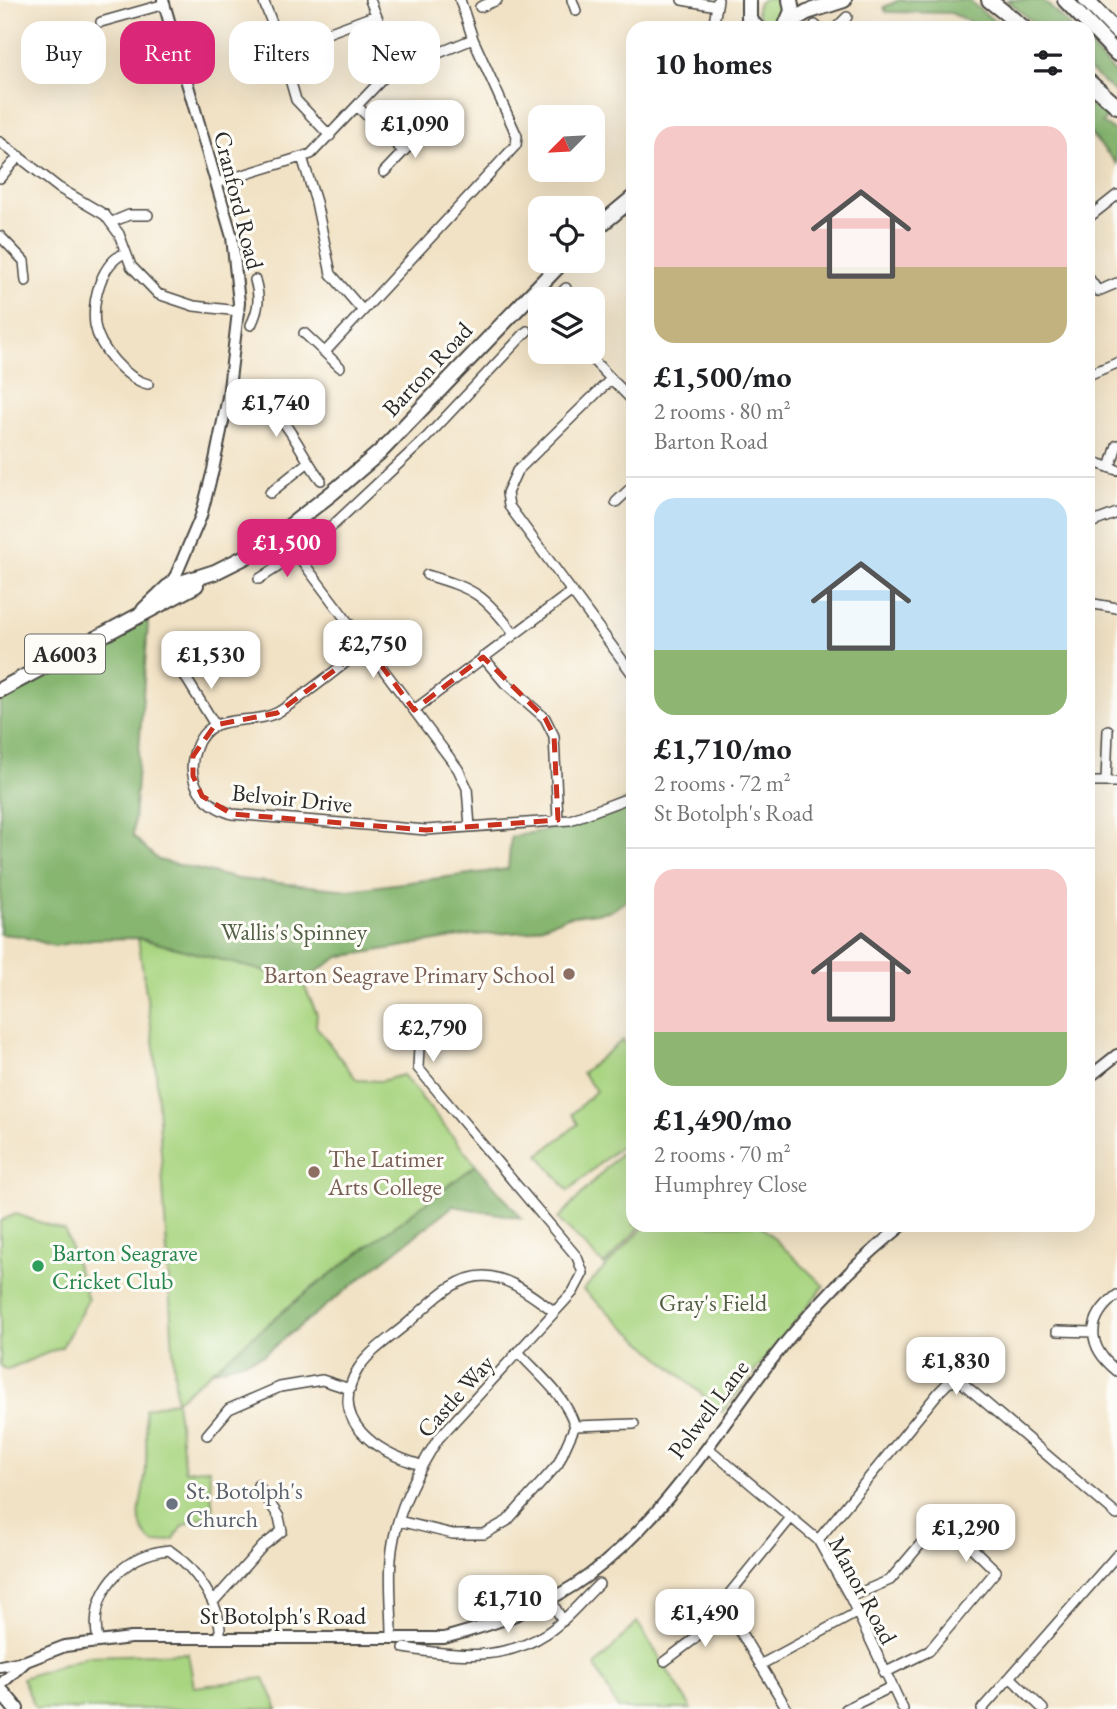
<!DOCTYPE html>
<meta charset="utf-8">
<style>
:root{--surface:#fff;--page:#f6f6f6;--text:#202124;--muted:#757577;--line:#e0e0e0;--accent:#db2777}
body{margin:0;font-family:"EB Garamond",serif;background:var(--page);color:var(--text);height:100vh;display:flex;flex-direction:column;font-size:26px;white-space:nowrap}
*{box-sizing:border-box;margin:0}
p{font-size:23px;color:var(--muted)}
.icon{flex:none;width:38px;height:38px;fill:none;stroke:currentColor;stroke-width:2;stroke-linecap:round;stroke-linejoin:round}
.map{position:relative;flex:1;overflow:hidden}
.details{position:absolute;left:626px;top:21px;width:469px;height:1211px;display:flex;flex-direction:column;background:var(--surface);border-radius:21px;box-shadow:0 7px 28px #0002}
.details>*{flex:none}
.banner{position:absolute;left:21px;top:21px;width:500px;height:63px;display:flex;gap:14px}
.needle{width:46px;rotate:246deg}
.buttons{position:absolute;left:528px;top:105px;display:grid;gap:14px}
.buttons a{display:grid;place-items:center;width:77px;height:77px;border-radius:14px;background:var(--surface);box-shadow:0 7px 28px #0002;font-size:35px}
.price{position:absolute;translate:-50% -60px;padding:0 16px;border-radius:14px;background:#fff;color:#222;font-size:23px;line-height:46px;filter:drop-shadow(0 2px 4px #0008)}
.price::after{content:'';position:absolute;left:50%;top:42px;width:21px;height:16px;margin-left:-10px;background:inherit;clip-path:polygon(0 0,100% 0,50% 100%)}
.price.current{background:var(--accent);color:#fff}
ul{padding:0;list-style:none}
li{display:grid;align-content:center;gap:14px;height:371px;padding:0 28px}
li+li{border-top:2px solid var(--line)}
li span{display:grid;place-items:center;height:217px;border-radius:21px;color:#555}
li>.icon{margin-inline-start:auto}
span .icon{width:126px;height:126px;fill:#fffc;stroke-width:1}
li b{font-size:30px}
h2{display:flex;justify-content:space-between;align-items:center;height:84px;padding:0 28px;font-size:30px}
.tag{padding:0 24px;border-radius:21px;background:var(--surface);box-shadow:0 7px 28px #0002;font-size:24px;line-height:63px}
.tag.current{background:var(--accent);color:#fff}
.map>svg:first-child{display:block}
.green{fill:#a9d581;stroke:#6a8056;stroke-width:2}
.forest{fill:#86b66f;stroke:#58704d;stroke-width:2}
.lines{fill:none;stroke-linecap:round;stroke-linejoin:round}
.minor-casing{stroke:#494642;stroke-width:12}
.tertiary-casing{stroke:#494642;stroke-width:14}
.primary-casing{stroke:#494642;stroke-width:18}
.trunk-casing{stroke:#494642;stroke-width:18}
.minor{stroke:#fff;stroke-width:9}
.tertiary{stroke:#fff;stroke-width:10}
.primary{stroke:#fff;stroke-width:14}
.trunk{stroke:#fff;stroke-width:14}
.marked{fill:none;stroke:#c8321e;stroke-width:5;stroke-dasharray:14 9;stroke-linejoin:round}
.education-dot{fill:#8d6e63;stroke:#fdfcf7;stroke-width:2.5}
.leisure-dot{fill:#2e9e5b;stroke:#fdfcf7;stroke-width:2.5}
.worship-dot{fill:#6b7280;stroke:#fdfcf7;stroke-width:2.5}
.labels{text-anchor:middle;dominant-baseline:central;stroke-width:6;stroke-linejoin:round;paint-order:stroke}
.shield{fill:#fdfcf7;stroke:#6a6a68;stroke-width:2}
.shield-label{font-size:23px;font-weight:bold;fill:#2b2b2b}
.street-label{font-size:24px;fill:#2b2b2b;stroke:#fdfcf7}
.park-label{font-size:24px;fill:#515e45;stroke:#fdfcf7}
.education-label{font-size:24px;fill:#785e54;stroke:#fdfcf7;text-anchor:end}
.leisure-label{font-size:24px;fill:#27864d;stroke:#fdfcf7;text-anchor:start}
.worship-label{font-size:24px;fill:#5b616d;stroke:#fdfcf7;text-anchor:start}
</style>
<div class="map">
<svg width="1117" height="1709" viewBox="0 0 1117 1709">
<rect width="100%" height="100%" fill="#fdfcf7"/>
<filter id="ink" filterUnits="userSpaceOnUse"><feTurbulence type="fractalNoise" baseFrequency=".0143" numOctaves="2"/><feDisplacementMap in="SourceGraphic" scale="14" xChannelSelector="R" yChannelSelector="G"/><feConvolveMatrix kernelMatrix="1 2 1 2 8 2 1 2 1" color-interpolation-filters="sRGB"/></filter>
<filter id="wash" filterUnits="userSpaceOnUse"><feTurbulence type="fractalNoise" baseFrequency=".00686" numOctaves="4" result="noise"/><feDisplacementMap in="SourceGraphic" scale="28" xChannelSelector="R" yChannelSelector="G"/><feGaussianBlur stdDeviation="1.57" result="paint"/><feColorMatrix in="noise" values="0 0 0 0 0 0 0 0 0 0 0 0 0 0 0 0 0 1.4 0 .05"/><feComposite in="paint" operator="in"/></filter>
<g filter="url(#wash)">
<rect width="100%" height="100%" fill="#f1e2c5"/>
<path class="green" d="M757 10a12 12 0 1 1 24 0a12 12 0 1 1-24 0Z
M138 938 302 981 317 1014 316 1026 357 1080 381 1081 403 1075 476 1165 301 1296 176 1401 185 1471 209 1468 213 1513 182 1526 174 1539 154 1544C127 1522 146 1494 146 1466 147 1447 146 1428 145 1409L176 1401 155 1054Z
M623 1040 633 1053V1135L568 1191 539 1155 578 1124 572 1114 596 1091 582 1073Z
M633 1140 634 1225H642L604 1265 558 1219Z
M16 1214 65 1231 88 1300 62 1347 6 1370 0 1365V1221Z
M646 1225H760L824 1286 722 1412 583 1290Z
M637 1622 692 1709H618L595 1666Z
M188 1653 194 1687 264 1678 278 1709H36L22 1678 89 1656Z"/>
<path class="forest" d="M899 0H968L1003 28H983L951 13 886 12 884 7Z
M1007 0H1043L1072 28H1039Z
M1088 45 1117 75V94L1089 70Z
M1089 94 1111 113 1102 123 1117 132V164L1089 132Z
M145 618 148 624 133 836 158 860 238 879 349 890 508 869 511 837 588 821 632 797 633 896 611 911 567 917 527 932 472 935 339 957 302 981 138 938 93 939 54 946 21 936 0 934V694Z
M476 1165 522 1218 453 1206 262 1356 211 1371 306 1293Z"/>
</g>
<g filter="url(#ink)">
<g class="lines">
<g class="minor-casing">
<path id="minor" d="M263 0 278 38 296 100 330 136
M572 0 576 11
M682 0 717 6
M480 7 497 0
M101 22 165 4
M815 25 818 28
M713 28 718 0
M836 28 847 17
M282 50 376 15
M393 62 429 57 473 39
M357 106 403 151
M0 142 59 188 105 215 119 234 131 266 158 294 194 306 239 311
M302 157 316 202 331 274 363 311
M384 172 425 129
M0 178 19 156
M217 183 311 154 389 72 393 56 370 0
M1088 218 1117 195
M112 222 129 215H148
M0 236 24 261 26 281
M125 253C101 263 92 300 95 325 99 348 126 379 148 384
M1088 277 1098 291 1117 283
M528 297 541 309
M555 299 566 288
M251 325C259 309 260 297 255 280
M304 333 340 367
M325 352 516 145 517 136 473 39 460 0
M585 352 634 402
M1088 375 1117 363
M611 379 517 471 507 493 509 506 634 676
M228 397C238 399 252 400 261 404 289 417 302 457 321 480
M1088 460 1117 470
M1110 468 1117 445
M270 493 307 463
M616 502 634 485
M1088 524 1117 513
M281 533 458 769 467 788 470 827
M304 562 313 556 329 529 426 438 527 331
M427 575C474 589 484 594 514 634
M259 579 298 554
M1088 603 1117 608
M367 646C338 668 310 692 280 711 252 728 210 708 196 748 192 758 191 769 194 780 200 798 214 808 232 814L426 830 570 820 634 796
M483 657 505 683 545 718 554 736 558 820
M183 673 215 725
M414 710 571 592
M1106 781 1108 730
M1088 782H1117
M1117 1295C1085 1319 1087 1347 1117 1371
M1057 1331 1093 1332
M575 1426 634 1424
M207 1435 229 1409 280 1387 322 1380 350 1389
M708 1448 818 1540 850 1597 903 1709
M421 1465C378 1453 326 1421 358 1369 370 1350 392 1337 409 1322 430 1304 454 1276 484 1276 511 1277 533 1297 554 1311
M399 1521 453 1534H484L507 1521 558 1464 575 1426C564 1394 541 1377 519 1353
M818 1540 939 1392 948 1383 959 1380 1117 1515
M850 1597 890 1580 936 1526C953 1526 983 1559 996 1571L929 1651 884 1673
M550 1599 563 1621
M213 1602 263 1546 282 1531 279 1517 258 1485
M392 1636C392 1611 389 1584 391 1559 394 1516 415 1475 438 1439L573 1292 583 1273 577 1257 418 1068 419 1047 396 1018
M98 1640C88 1594 122 1554 169 1550 195 1567 222 1606 220 1636
M404 1648C453 1656 504 1662 547 1633 567 1620 582 1600 599 1584
M665 1661 693 1640 715 1614 726 1608
M760 1665 856 1613
M1010 1677 1043 1709
M787 1709 726 1608 730 1593 790 1519
M846 1709 891 1687
M982 1709 1117 1555"/>
</g>
<g class="tertiary-casing">
<path id="tertiary" d="M163 0 232 237 239 303 228 397 213 470 201 516 176 575 168 587
M1088 1078 1117 1055
M0 1666 26 1661 65 1646 131 1638H444C496 1624 546 1607 589 1575 662 1520 713 1438 767 1366 807 1313 852 1266 903 1225
M0 1685 26 1661"/>
</g>
<g class="primary-casing">
<path id="primary" d="M749 0V19L757 28
M787 24 807 12 844 0
M786 25 792 11 790 0
M593 231 634 197
M144 610 168 587 215 572 247 556 281 533 332 493 380 452 563 261
M0 690 196 585
M0 1690 16 1709"/>
</g>
<g class="trunk-casing">
<path id="trunk" d="M989 0 1024 28
M1065 0 1117 54
M1086 0 1117 32
M1088 81 1117 106"/>
</g>
<use href="#minor" class="minor"/>
<use href="#tertiary" class="tertiary"/>
<use href="#primary" class="primary"/>
<use href="#trunk" class="trunk"/>
</g>
</g>
<path class="marked" d="M367 646 414 710 483 657 545 718 554 736 558 820 426 830 232 814 202 796 193 776V756L215 725 277 713Z"/>
<g class="education-dot">
<circle cx="569" cy="974" r="7"/>
<circle cx="314" cy="1172" r="7"/>
</g>
<circle class="leisure-dot" cx="38" cy="1266" r="7"/>
<circle class="worship-dot" cx="172" cy="1504" r="7"/>
<g class="labels">
<rect class="shield" x="25" y="634.5" width="80" height="39" rx="5"/>
<g class="shield-label">
<text x="65" y="654">A6003</text>
</g>
<g class="street-label">
<text transform="translate(239 200) rotate(76)">Cranford Road</text>
<text transform="translate(427 369) rotate(-47)">Barton Road</text>
<text transform="translate(292 798) rotate(6)">Belvoir Drive</text>
<text transform="translate(455 1396) rotate(-48)">Castle Way</text>
<text transform="translate(708 1409) rotate(-53)">Polwell Lane</text>
<text transform="translate(863 1590) rotate(62)">Manor Road</text>
<text x="283" y="1615">St Botolph's Road</text>
</g>
<g class="park-label">
<text x="294" y="931">Wallis's Spinney</text>
<text x="713" y="1302">Gray's Field</text>
</g>
<g class="education-label">
<text x="555" y="974">Barton Seagrave Primary School</text>
<text x="328" y="1158" text-anchor="start">The Latimer<tspan x="328" dy="28">Arts College</tspan></text>
</g>
<g class="leisure-label">
<text x="52" y="1252">Barton Seagrave<tspan x="52" dy="28">Cricket Club</tspan></text>
</g>
<g class="worship-label">
<text x="186" y="1490">St. Botolph's<tspan x="186" dy="28">Church</tspan></text>
</g>
</g>
</svg>
<div class="buttons">
<a><svg class="needle" viewBox="-14 -14 28 28"><path d="M0-13l5 13h-10z" fill="#e53935"/><path d="M0 13l5-13h-10z" fill="#757577"/></svg></a>
<a><svg class="icon" aria-label="locate" viewBox="0 0 24 24"><circle cx="12" cy="12" r="6"/><path d="M12 2v4M12 18v4M2 12h4M18 12h4"/></svg></a>
<a><svg class="icon" aria-label="layers" viewBox="0 0 24 24"><path d="M12 4l9 5-9 5-9-5zM3 14l9 5 9-5"/></svg></a>
</div>
<b class="price" style="left:415px;top:160px">£1,090</b>
<b class="price" style="left:276px;top:439px">£1,740</b>
<b class="price current" style="left:287px;top:579px">£1,500</b>
<b class="price" style="left:373px;top:680px">£2,750</b>
<b class="price" style="left:211px;top:691px">£1,530</b>
<b class="price" style="left:433px;top:1064px">£2,790</b>
<b class="price" style="left:956px;top:1397px">£1,830</b>
<b class="price" style="left:966px;top:1564px">£1,290</b>
<b class="price" style="left:508px;top:1635px">£1,710</b>
<b class="price" style="left:705px;top:1649px">£1,490</b>
<div class="banner">
<a class="tag">Buy</a>
<a class="tag current">Rent</a>
<a class="tag">Filters</a>
<a class="tag">New</a>
</div>
<section class="details">
<h2>10 homes<svg class="icon" aria-label="filters" viewBox="0 0 24 24"><path d="M4 7h16M4 17h16"/><circle cx="9" cy="7" r="2"/><circle cx="15" cy="17" r="2"/></svg></h2>
<ul>
<li><span style="background:linear-gradient(#f6c9c9 65%,#c2b280 0)"><svg class="icon" aria-label="home" viewBox="0 0 24 24"><path d="M3 11l9-7 9 7M6 9v11h12V9"/></svg></span><div><b>£1,500/mo</b><p>2 rooms · 80 m²</p><p>Barton Road</p></div></li>
<li><span style="background:linear-gradient(#bfe0f5 70%,#8fb573 0)"><svg class="icon" aria-label="home" viewBox="0 0 24 24"><path d="M3 11l9-7 9 7M6 9v11h12V9"/></svg></span><div><b>£1,710/mo</b><p>2 rooms · 72 m²</p><p>St Botolph's Road</p></div></li>
<li><span style="background:linear-gradient(#f6c9c9 75%,#8fb573 0)"><svg class="icon" aria-label="home" viewBox="0 0 24 24"><path d="M3 11l9-7 9 7M6 9v11h12V9"/></svg></span><div><b>£1,490/mo</b><p>2 rooms · 70 m²</p><p>Humphrey Close</p></div></li>
</ul>
</section>
</div>
